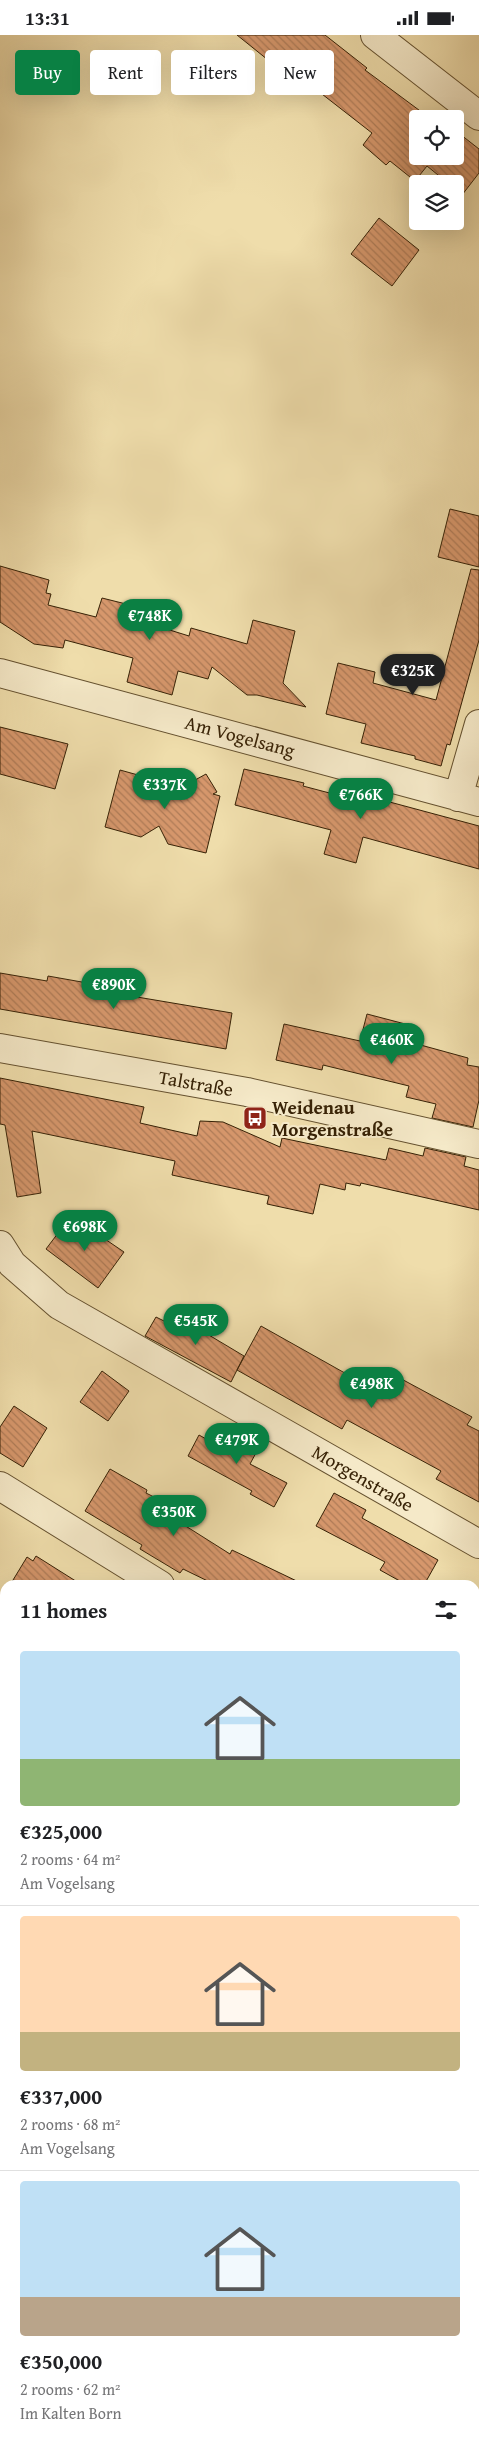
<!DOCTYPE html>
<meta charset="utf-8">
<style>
:root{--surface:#fff;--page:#f6f6f6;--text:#202124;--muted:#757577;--line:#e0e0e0;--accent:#0b8043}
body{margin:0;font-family:"Gentium Book Plus",serif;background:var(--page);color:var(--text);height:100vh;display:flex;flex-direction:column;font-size:19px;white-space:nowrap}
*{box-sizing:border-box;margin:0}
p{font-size:16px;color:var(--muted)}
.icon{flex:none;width:28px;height:28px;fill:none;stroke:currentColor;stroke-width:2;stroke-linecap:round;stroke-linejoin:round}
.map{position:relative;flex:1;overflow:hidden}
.panel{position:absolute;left:0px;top:1545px;width:480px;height:865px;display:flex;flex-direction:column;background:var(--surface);border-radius:15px 15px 0 0;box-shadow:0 5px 20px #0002}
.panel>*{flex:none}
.guide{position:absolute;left:15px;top:15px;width:450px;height:45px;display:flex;gap:10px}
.fabs{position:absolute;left:409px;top:75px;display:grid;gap:10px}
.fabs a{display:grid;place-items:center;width:55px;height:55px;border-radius:5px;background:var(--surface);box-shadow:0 5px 20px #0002;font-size:25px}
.price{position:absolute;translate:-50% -42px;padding:0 11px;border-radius:18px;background:var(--accent);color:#fff;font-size:16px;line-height:32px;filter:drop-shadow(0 1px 2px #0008)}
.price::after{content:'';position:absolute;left:50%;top:30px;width:15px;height:11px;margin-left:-8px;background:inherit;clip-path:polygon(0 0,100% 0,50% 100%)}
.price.selected{background:#222;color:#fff}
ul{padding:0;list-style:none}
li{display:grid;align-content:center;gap:10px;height:265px;padding:0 20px}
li+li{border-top:1px solid var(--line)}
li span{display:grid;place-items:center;height:155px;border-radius:5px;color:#555}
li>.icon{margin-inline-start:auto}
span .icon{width:90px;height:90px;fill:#fffc;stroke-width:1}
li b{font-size:21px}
h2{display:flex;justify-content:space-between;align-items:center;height:60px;padding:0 20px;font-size:21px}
.chip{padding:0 18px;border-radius:5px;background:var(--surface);box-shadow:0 5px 20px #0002;font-size:18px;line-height:45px}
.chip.selected{background:var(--accent);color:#fff}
.status{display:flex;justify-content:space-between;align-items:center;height:35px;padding:0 25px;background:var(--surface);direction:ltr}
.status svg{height:14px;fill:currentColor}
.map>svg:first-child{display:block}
.cemetery{fill:url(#cemetery-stones);stroke:#767249}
.building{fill:url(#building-back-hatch);stroke:#372206}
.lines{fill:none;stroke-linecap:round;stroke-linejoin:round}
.minor-casing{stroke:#65512f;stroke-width:30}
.minor{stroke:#f5e9c8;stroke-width:28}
.labels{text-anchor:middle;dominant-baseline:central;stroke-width:4;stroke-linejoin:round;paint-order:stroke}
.street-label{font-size:19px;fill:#372206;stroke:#f5e9c8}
.poi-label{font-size:19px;font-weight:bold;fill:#372206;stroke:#f5e9c8;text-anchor:start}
</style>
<div class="status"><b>13:31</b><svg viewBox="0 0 49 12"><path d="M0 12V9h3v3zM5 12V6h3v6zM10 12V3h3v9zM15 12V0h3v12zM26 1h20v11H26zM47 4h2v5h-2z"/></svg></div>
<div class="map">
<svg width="479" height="2410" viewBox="0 0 479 2410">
<defs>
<pattern id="cemetery-stones" width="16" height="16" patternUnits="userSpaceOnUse" patternTransform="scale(1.25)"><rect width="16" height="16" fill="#b5c28c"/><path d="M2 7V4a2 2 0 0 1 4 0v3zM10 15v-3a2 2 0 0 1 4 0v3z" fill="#9ca677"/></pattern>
<pattern id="building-back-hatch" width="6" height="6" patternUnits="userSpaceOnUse" patternTransform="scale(1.25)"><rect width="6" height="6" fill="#d6976c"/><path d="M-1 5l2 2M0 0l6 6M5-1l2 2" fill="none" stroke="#ae7b57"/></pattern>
</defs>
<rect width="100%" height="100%" fill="#efddab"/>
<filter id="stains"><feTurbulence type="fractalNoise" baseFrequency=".004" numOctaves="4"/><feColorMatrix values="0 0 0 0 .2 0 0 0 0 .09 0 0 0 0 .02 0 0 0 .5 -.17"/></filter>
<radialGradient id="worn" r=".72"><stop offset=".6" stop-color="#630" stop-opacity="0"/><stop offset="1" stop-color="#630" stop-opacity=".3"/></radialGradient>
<path class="cemetery" d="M0 1881 5 1884V2405H475V2032L479 2030V2410H0Z"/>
<path class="building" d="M237 0H325L367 33 365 35 431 84H418V121H455L456 96 479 114V138L462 160 455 154V149H449L427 131 415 146 390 126 386 130 363 110 372 98 277 24 273 29Z
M379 183 419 215 392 251 351 219Z
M450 474 479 481V532L438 522Z
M0 531 49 545 46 558 51 559 48 570 96 582 102 563 126 569 123 578 145 584 144 587 189 601 191 593 247 609 253 585 295 596 283 648 306 672 257 660H247L212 632 208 644 178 636 172 660 127 647 133 623 65 605 63 613 34 609 0 587Z
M471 534 479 535V605L450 710 447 709 441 731 415 724V721L361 708 366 689 326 679 338 628 375 637 373 648 436 665Z
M0 692 68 709 55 754 0 739Z
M244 734 304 748 303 751 337 760 345 755 479 791V834L363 802 356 828 324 819 331 795 235 770Z
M120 735 156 745 166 761 206 739 217 757 213 759 220 761 206 818 168 809 159 791 141 802 105 792Z
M0 938 47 946 48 941 138 957 137 962 232 978 226 1014 0 974Z
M367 979 409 990 406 1006 468 1023 467 1030 479 1032V1065L473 1092 432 1083 436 1069 406 1062 409 1051 323 1030 322 1035 276 1025 284 989 360 1006Z
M0 1043 144 1072 140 1088 197 1101 200 1086 223 1087 280 1112 282 1103 386 1125 389 1113 423 1121 425 1113 466 1122 464 1131 479 1135V1175L361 1148 360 1151 346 1148 345 1155 320 1149 313 1179 267 1169 269 1161 172 1140 175 1126 32 1096 41 1158 17 1162 5 1090 0 1089Z
M71 1181 124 1217 98 1253 46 1214Z
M172 1278 244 1321 231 1347 145 1301 156 1282 166 1287Z
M261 1291 384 1360 394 1340 472 1382 467 1390 479 1396V1467L436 1444 441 1436 347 1385 342 1394 237 1335Z
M102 1336 129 1356 108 1386 80 1367Z
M14 1371 47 1393 23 1432 0 1418V1392Z
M216 1392 257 1416 250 1429 287 1448 274 1472 250 1459 252 1456 188 1421 199 1400 208 1405Z
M110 1434 147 1455 146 1458 158 1464 154 1471 230 1519 232 1515 305 1550H216L183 1534 180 1538 140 1514 142 1510 85 1476Z
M334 1458 366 1475 362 1483 438 1525 424 1550H407L380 1535 385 1527 316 1491Z
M36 1521 82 1550H10L27 1522 33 1526Z"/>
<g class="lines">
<g class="minor-casing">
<path id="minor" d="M375 0 479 81
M0 638 479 767
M458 762 479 689
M0 1013 247 1057 479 1109
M0 1210 12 1229 59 1270 479 1509
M0 1451 160 1550
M475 1730 479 1732
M0 1848 5 1851
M0 1898 5 1901
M475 1999 479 1997
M475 2145 479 2138
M0 2157 5 2160
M0 2284 5 2288
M123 2405 128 2410
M343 2405 349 2410
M245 2410 250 2405"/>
</g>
<use href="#minor" class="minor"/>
</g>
<defs>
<g id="bus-square" transform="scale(1.25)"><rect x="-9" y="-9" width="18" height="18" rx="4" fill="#8f2418" stroke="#f5e9c8"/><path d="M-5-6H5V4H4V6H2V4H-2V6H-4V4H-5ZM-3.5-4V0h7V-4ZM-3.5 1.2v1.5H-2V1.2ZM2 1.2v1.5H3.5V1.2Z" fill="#fff"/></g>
</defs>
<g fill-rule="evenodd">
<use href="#bus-square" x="255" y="1083"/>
</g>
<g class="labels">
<g class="street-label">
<text transform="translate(240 701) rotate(15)">Am Vogelsang</text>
<text transform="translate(196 1048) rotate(10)">Talstraße</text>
<text transform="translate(363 1443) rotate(30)">Morgenstraße</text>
</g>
<g class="poi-label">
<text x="272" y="1072">Weidenau<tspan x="272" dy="22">Morgenstraße</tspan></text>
</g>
</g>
<rect width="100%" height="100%" filter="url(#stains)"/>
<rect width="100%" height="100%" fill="url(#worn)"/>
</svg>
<div class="fabs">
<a><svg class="icon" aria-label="locate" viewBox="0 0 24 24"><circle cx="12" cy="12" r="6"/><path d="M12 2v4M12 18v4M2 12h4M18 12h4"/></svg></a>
<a><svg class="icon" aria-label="layers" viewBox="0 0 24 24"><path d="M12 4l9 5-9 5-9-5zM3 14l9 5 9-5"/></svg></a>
</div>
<b class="price" style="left:150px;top:606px">€748K</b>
<b class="price selected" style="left:413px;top:661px">€325K</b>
<b class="price" style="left:165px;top:775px">€337K</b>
<b class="price" style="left:361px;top:785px">€766K</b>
<b class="price" style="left:114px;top:975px">€890K</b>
<b class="price" style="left:392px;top:1030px">€460K</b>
<b class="price" style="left:85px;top:1217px">€698K</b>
<b class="price" style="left:196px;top:1311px">€545K</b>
<b class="price" style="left:372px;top:1374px">€498K</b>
<b class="price" style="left:237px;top:1430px">€479K</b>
<b class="price" style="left:174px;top:1502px">€350K</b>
<div class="guide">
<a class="chip selected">Buy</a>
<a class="chip">Rent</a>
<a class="chip">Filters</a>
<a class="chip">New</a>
</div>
<section class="panel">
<h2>11 homes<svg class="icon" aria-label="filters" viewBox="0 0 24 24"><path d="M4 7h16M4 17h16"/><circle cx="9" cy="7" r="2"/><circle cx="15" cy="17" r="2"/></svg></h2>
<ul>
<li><span style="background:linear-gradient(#bfe0f5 70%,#8fb573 0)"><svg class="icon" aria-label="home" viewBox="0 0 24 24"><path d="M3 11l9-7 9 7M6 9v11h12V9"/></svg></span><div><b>€325,000</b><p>2 rooms · 64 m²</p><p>Am Vogelsang</p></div></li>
<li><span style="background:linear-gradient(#ffd9b3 75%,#c2b280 0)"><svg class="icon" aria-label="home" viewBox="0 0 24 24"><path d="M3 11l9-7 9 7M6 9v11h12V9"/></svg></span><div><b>€337,000</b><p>2 rooms · 68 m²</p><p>Am Vogelsang</p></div></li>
<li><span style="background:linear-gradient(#bfe0f5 75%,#b9a48a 0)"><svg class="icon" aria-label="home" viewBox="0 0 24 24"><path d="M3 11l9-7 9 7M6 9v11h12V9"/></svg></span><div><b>€350,000</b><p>2 rooms · 62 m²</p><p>Im Kalten Born</p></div></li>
</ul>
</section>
</div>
